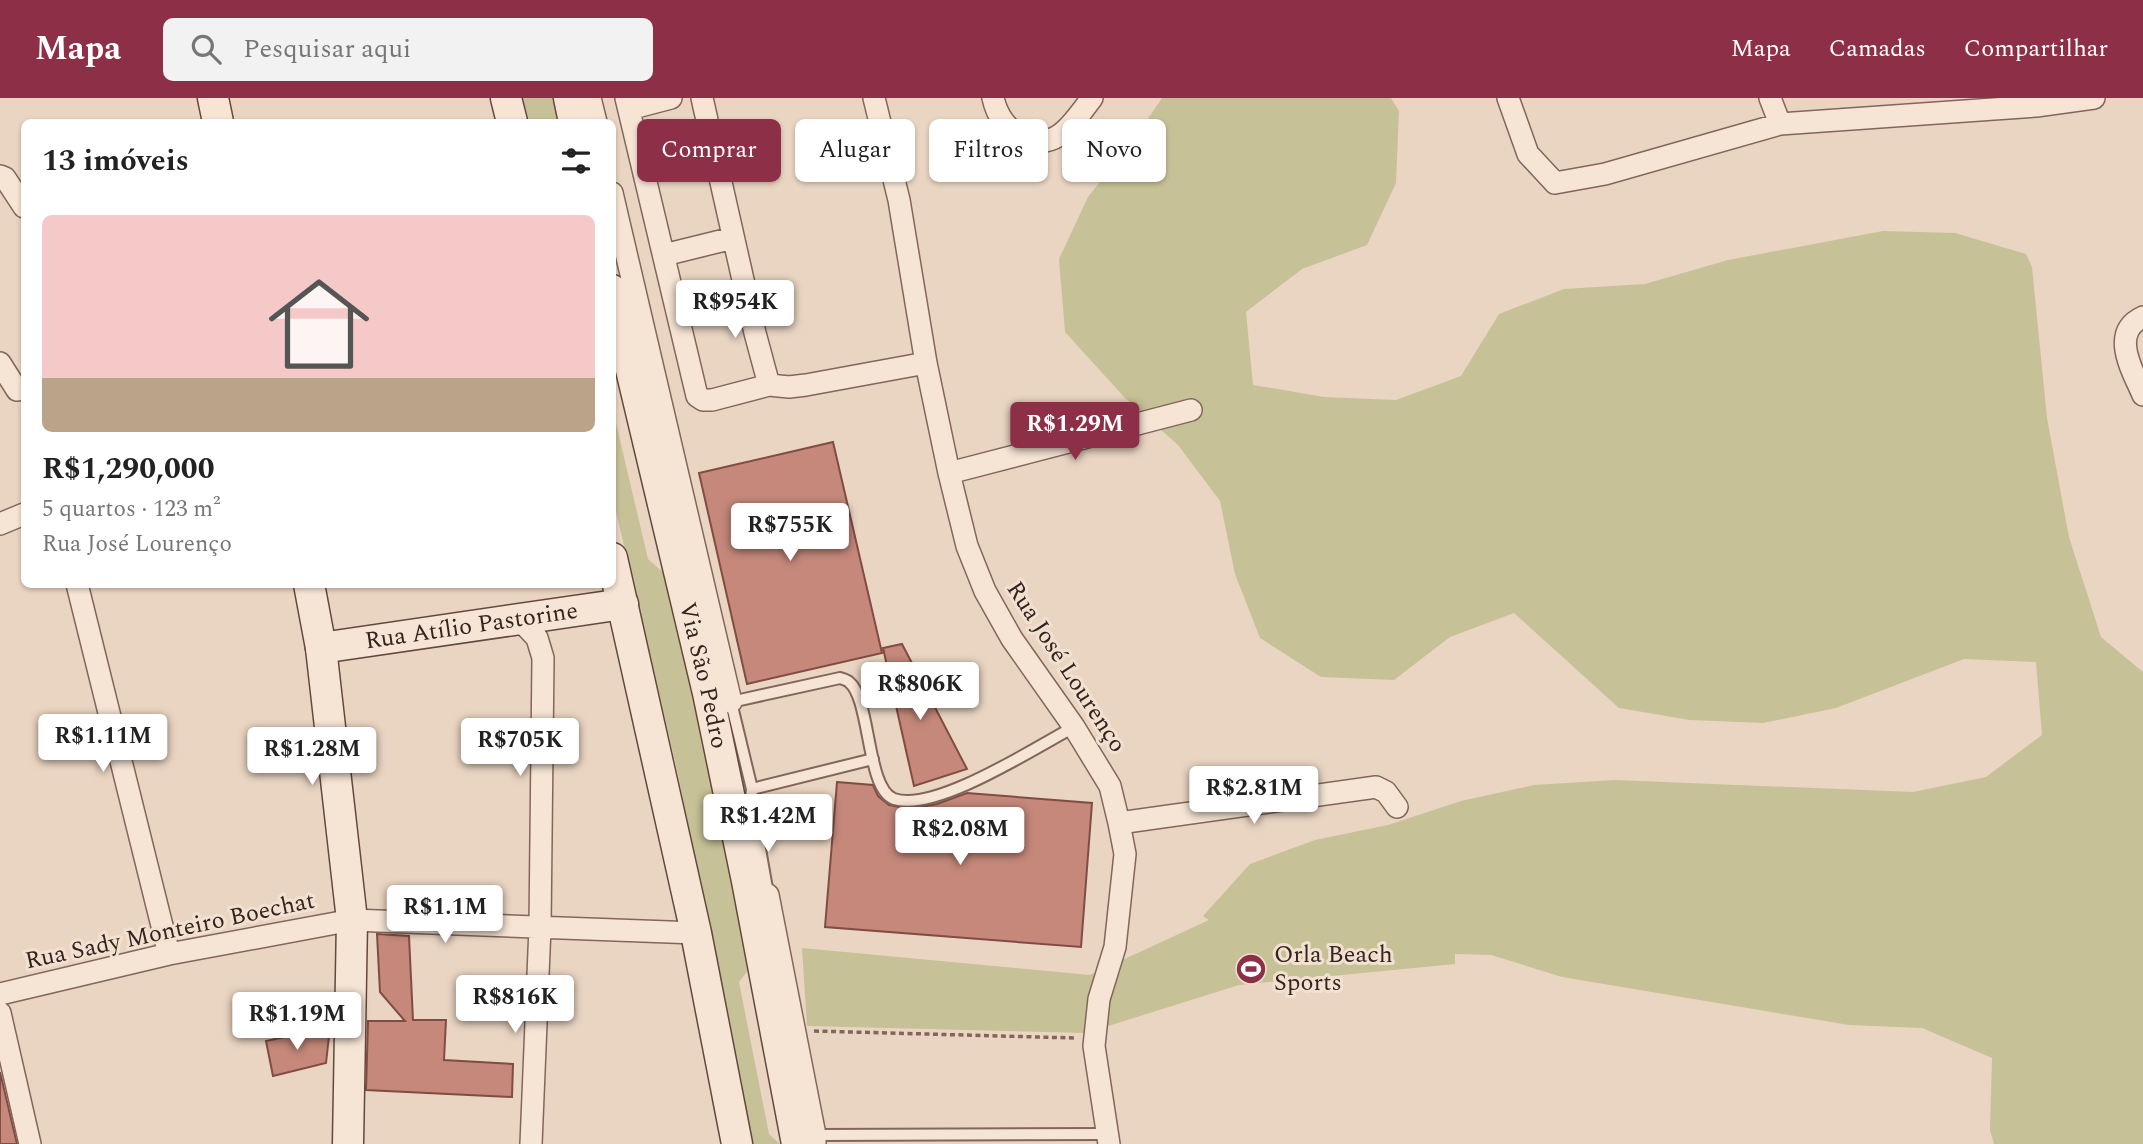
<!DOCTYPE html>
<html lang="pt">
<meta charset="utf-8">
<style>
:root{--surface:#fff;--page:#f2f2f2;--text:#222;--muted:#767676;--accent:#8d3047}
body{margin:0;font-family:Spectral,serif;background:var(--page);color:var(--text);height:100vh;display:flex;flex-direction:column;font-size:26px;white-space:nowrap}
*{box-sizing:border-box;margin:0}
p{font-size:23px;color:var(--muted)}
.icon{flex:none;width:38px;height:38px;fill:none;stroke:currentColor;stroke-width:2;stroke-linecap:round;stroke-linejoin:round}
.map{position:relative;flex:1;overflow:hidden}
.details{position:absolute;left:21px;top:21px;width:595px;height:469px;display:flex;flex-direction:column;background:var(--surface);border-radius:10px;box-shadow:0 2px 5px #0004}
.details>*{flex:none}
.banner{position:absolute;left:637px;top:21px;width:665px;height:63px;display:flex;gap:14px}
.price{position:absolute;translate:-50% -60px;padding:0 16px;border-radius:7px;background:#fff;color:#222;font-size:23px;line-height:46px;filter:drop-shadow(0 2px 4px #0008)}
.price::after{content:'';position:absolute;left:50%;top:42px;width:21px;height:16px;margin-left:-10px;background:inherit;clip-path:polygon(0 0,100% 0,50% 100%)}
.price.selected{background:var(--accent);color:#fff}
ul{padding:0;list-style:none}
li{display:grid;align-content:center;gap:14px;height:371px;padding:0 21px}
li span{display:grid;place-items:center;height:217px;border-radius:10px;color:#555}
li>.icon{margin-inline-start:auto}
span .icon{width:126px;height:126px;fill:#fffc;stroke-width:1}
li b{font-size:30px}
h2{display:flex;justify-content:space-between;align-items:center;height:84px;padding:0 21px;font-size:30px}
.tag{padding:0 24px;border-radius:10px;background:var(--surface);box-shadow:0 2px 5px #0004;font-size:24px;line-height:63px}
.tag.selected{background:var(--accent);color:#fff}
header{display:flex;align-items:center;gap:42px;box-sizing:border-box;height:98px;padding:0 35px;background:var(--accent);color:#fff}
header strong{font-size:33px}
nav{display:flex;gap:38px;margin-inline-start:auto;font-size:24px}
.search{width:490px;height:63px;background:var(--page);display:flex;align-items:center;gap:18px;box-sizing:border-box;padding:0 24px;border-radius:10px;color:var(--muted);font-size:26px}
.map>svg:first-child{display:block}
.green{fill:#c7c197}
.building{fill:#c5887b;stroke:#804c43;stroke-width:2}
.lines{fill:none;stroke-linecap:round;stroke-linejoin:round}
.service-casing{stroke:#83665b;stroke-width:14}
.minor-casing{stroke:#83665b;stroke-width:24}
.secondary-casing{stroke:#64483e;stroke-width:33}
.path{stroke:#83665b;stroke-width:3.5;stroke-dasharray:5 3.5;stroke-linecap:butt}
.service{stroke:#f6e4d5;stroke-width:10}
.minor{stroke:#f6e4d5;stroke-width:21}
.secondary{stroke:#f6e4d5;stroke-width:30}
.labels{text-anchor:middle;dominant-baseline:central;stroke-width:6;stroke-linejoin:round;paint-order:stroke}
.street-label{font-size:24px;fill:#34231e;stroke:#f2e1d1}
.poi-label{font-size:24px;fill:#34231e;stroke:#f2e1d1;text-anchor:start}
</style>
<header>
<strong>Mapa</strong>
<div class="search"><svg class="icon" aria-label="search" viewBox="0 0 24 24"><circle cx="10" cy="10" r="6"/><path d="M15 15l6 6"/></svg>Pesquisar aqui</div>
<nav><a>Mapa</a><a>Camadas</a><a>Compartilhar</a></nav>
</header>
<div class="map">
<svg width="2143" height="1046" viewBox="0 0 2143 1046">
<rect width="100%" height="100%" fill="#ead5c2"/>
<path class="green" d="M520 0H554L560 24H525Z
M1162 0H1391L1399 13 1396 85 1367 147 1302 171 1246 214 1253 287 1324 299 1396 302 1461 278 1499 216 1564 191 1645 186 1728 162 1883 133 1955 135 2026 156 2032 169 2047 320 2069 439 2101 539 2143 574V1046H1994L1990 1032 1992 960 1922 930 1849 927 1562 879 1491 857 1455 856V866L1239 887 1086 935 807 928 802 850 1090 877 1209 822 1203 818 1250 766 1315 742 1388 727 1461 703 1534 687 1615 682 1913 694 1986 679 2042 637 2036 564 1964 561 1836 610 1763 625 1690 622 1619 610 1514 515 1450 539 1394 582 1321 579 1260 540 1235 476 1220 403 1178 347 1125 300 1065 234 1059 161 1088 99 1136 38Z
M612 308 648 461 665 476 709 664 749 871 739 884 769 1036 780 1046H751L678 676 613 401Z"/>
<path class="building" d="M833 344 882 555 747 586 699 375Z
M902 546 967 671 914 688 883 550Z
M837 684 873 687 878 698 889 707 911 711 937 706 967 695 1092 705 1081 849 825 829Z
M377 836 409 838 413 922H446L444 962 513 966 512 999 366 992 368 923H405L380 894Z
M317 932 319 938H329L326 965 273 978 266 943Z
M0 974 17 1046H0Z"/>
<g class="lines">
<g class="service-casing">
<path id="service" d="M728 603 731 604 840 580C843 581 847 582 849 584 871 601 866 691 894 701 935 715 1036 649 1074 629
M731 604 752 691 751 700 768 796
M752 691 873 661
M815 1037 1106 1036"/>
</g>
<g class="minor-casing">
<path id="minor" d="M590 0 596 24
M626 0 697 298 703 302H712L769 287
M702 0 755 235 769 287 789 289 806 287 926 265
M874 0 899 102 926 265 949 375 967 448 985 493 1012 541 1074 629 1110 688 1119 725 1125 756 1115 849 1099 901 1094 948 1109 1046
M993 0C997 18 1006 31 1022 39 1057 55 1073 24 1092 0
M1508 0 1528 56 1555 85 1605 76 1780 26 2036 8 2094 0
M1770 0 1780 26
M629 11 671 0
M0 78 5 80 24 109
M612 95 731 604
M664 157 733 140
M2143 219C2109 235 2133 273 2143 297
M0 265 17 292
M949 375 1191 312
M0 426 24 416
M77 486 169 856
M521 523 537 540 543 560 540 829 531 1046
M1119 725 1376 689 1386 694 1397 709
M747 783 768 797 815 1037V1046
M0 896 169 856 352 822 696 835
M0 915 30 1046"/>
</g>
<g class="secondary-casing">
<g id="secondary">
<path d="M213 0 218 24"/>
<path d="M506 0 512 24"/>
<path d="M569 0 574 24"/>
<path id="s1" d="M612 192 708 595 747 783 797 1046"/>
<path d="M612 460 696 835 737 1046"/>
<path d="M309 486 321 550 352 822 348 1046"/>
<path id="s2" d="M321 550 623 506"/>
</g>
</g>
<path class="path" d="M814 933 1075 940"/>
<use href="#service" class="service"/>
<use href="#minor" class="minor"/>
<use href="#secondary" class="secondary"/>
</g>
<defs>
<g id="stadium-disc" transform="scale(1.575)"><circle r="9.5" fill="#8d3047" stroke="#f2e1d1"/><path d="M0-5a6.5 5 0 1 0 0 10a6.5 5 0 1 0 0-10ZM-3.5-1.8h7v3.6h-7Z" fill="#fff"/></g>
</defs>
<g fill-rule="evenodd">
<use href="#stadium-disc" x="1251" y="871"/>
</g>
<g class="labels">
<g class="street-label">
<text stroke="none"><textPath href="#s2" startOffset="152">Rua Atílio Pastorine</textPath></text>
<text transform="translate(1066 569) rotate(57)">Rua José Lourenço</text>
<text stroke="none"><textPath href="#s1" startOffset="396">Via São Pedro</textPath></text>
<text transform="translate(170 833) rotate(-12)">Rua Sady Monteiro Boechat</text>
</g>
<g class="poi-label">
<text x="1274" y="857">Orla Beach<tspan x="1274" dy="28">Sports</tspan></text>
</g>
</g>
</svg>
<b class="price" style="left:735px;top:242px">R$954K</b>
<b class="price selected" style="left:1075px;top:364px">R$1.29M</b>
<b class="price" style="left:790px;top:465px">R$755K</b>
<b class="price" style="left:920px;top:624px">R$806K</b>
<b class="price" style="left:103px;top:676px">R$1.11M</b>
<b class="price" style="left:520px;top:680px">R$705K</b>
<b class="price" style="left:312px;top:689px">R$1.28M</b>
<b class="price" style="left:1254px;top:728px">R$2.81M</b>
<b class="price" style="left:768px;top:756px">R$1.42M</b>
<b class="price" style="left:960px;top:769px">R$2.08M</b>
<b class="price" style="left:445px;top:847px">R$1.1M</b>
<b class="price" style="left:515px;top:937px">R$816K</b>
<b class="price" style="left:297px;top:954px">R$1.19M</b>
<div class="banner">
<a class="tag selected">Comprar</a>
<a class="tag">Alugar</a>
<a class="tag">Filtros</a>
<a class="tag">Novo</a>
</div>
<section class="details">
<h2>13 imóveis<svg class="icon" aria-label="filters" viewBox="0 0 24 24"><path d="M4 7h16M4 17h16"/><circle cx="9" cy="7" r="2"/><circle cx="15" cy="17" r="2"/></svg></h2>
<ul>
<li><span style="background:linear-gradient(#f6c9c9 75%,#b9a48a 0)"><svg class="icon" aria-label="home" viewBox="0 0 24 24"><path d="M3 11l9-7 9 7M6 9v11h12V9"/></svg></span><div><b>R$1,290,000</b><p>5 quartos · 123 m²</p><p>Rua José Lourenço</p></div></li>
</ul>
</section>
</div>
